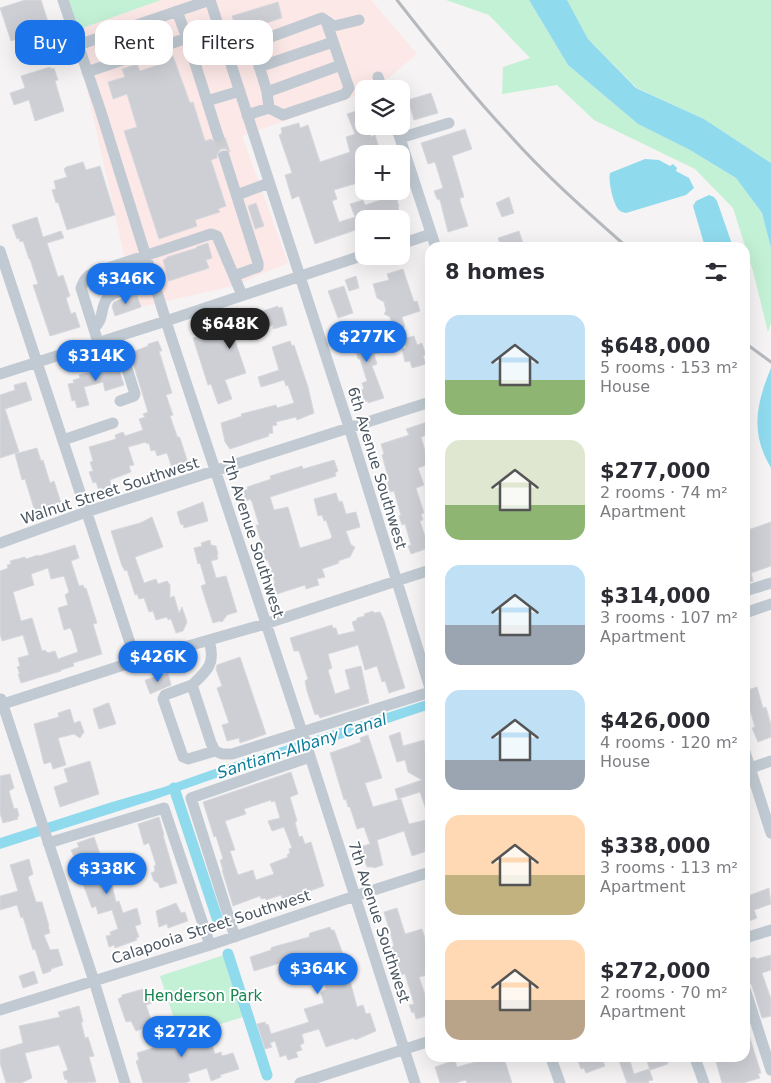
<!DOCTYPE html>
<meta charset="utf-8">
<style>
:root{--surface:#fff;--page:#f2f2f3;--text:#2b2b33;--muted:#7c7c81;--accent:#1a73e8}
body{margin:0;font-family:"DejaVu Sans",sans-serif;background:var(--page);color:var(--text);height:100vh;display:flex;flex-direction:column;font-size:19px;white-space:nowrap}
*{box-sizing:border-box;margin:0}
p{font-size:16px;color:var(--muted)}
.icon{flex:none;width:28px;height:28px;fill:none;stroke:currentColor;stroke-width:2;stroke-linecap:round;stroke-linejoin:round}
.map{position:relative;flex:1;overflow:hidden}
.details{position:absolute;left:425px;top:242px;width:325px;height:820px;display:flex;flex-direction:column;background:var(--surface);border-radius:15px;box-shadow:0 5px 20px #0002}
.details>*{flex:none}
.guide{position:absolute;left:15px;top:20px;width:335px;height:45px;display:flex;gap:10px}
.buttons{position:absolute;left:355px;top:80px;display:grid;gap:10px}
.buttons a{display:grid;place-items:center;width:55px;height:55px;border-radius:10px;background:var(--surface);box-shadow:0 5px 20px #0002;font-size:25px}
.price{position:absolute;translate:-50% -42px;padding:0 11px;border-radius:18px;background:var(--accent);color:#fff;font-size:16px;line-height:32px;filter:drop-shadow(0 1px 2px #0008)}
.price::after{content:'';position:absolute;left:50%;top:30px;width:15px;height:11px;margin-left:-8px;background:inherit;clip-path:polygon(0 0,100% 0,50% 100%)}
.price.on{background:#222;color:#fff}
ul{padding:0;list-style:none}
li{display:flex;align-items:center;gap:15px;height:125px;padding:0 20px}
li span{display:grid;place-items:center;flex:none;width:140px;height:100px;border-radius:15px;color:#555}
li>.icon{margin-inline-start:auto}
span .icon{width:60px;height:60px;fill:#fffc;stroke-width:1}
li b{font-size:21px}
h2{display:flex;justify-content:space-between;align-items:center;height:60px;padding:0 20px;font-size:21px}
.tag{padding:0 18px;border-radius:15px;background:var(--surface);box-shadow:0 5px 20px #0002;font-size:18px;line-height:45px}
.tag.on{background:var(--accent);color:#fff}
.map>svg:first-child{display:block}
.medical{fill:#fce8e6}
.green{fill:#c3f1d5}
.water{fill:#90daee}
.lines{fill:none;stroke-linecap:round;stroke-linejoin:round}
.canal{stroke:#90daee;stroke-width:11}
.building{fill:#cdcfd5;stroke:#d7d9de;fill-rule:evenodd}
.minor-tunnel{stroke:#caccce;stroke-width:11;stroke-dasharray:11 5.5;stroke-linecap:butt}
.minor{stroke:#c1cad2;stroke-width:11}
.rail{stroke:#b5b8bd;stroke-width:3}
.labels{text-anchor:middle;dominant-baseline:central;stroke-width:4;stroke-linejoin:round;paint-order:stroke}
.street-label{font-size:15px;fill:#4a5661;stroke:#fff}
.park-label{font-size:15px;fill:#17864f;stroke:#fff}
.water-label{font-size:16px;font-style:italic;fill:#0c7c9b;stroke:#fff}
</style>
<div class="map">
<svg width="771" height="1083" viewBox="0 0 771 1083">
<rect width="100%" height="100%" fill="#f5f3f3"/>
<path class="medical" d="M161 0H371L417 54 375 89H364V93L242 136 288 263 233 286 136 308 74 31Z"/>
<path class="green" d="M65 0H161L74 31Z
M446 0H529L568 65 638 124 690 150 736 178 762 213 771 248V323L768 332 753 271 733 208 695 169 594 120 557 85 502 94 503 67 530 58 489 15Z
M567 0H771V163L704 119 637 88 588 39Z
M227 954 246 1016 180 1037 160 976Z"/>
<path class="water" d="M529 0H567L588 39 636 88 704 119 771 163V248L762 213 736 178 690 150 638 124 568 65Z
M645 159 659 160 670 166 673 164 677 168 676 171 689 178 694 188 686 195 626 213C623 212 621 212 619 210 613 204 608 180 610 173Z
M709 195 714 197 717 201 733 247H705L693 206 696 201Z
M771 368V468C750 433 756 404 771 368Z
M430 699V709L322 745 285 754 153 800 0 849V838L112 802 164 787 229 764Z"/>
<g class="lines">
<path class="canal" d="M174 788 219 924
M228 954 267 1075"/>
</g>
<path class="building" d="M25 0H41L50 28 11 41 0 8Z
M278 2 282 18 237 32 232 16Z
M173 56 190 103 193 102 205 141 211 139 216 143H220L225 137 230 152 226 149H221L217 154V158L211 160 226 206 218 209 220 212 195 220 197 226 159 239 124 131 137 127 127 94 113 99 108 82 125 77 122 69 137 64 140 71 167 62 165 58Z
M50 67 51 69 54 68 58 80 55 81 64 111 35 121 29 100 14 105 10 93 25 88 21 76Z
M431 93 438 113 414 120 408 100Z
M362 109 364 131 368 129 371 137 375 135 381 154H364V181L334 190 337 199 332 201 339 222 355 217 350 204 363 200 365 205 384 199 381 191H394L399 206 398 207 400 217 396 219H364V227L315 244 299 196 292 199 285 175 292 173 279 135 282 133 281 128 299 123 300 128 308 125 320 162 350 152 346 137 355 134 347 114Z
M465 129 472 149 452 156 464 197 460 198V201L468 226 448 232 440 200 437 199 434 191 443 188 435 162 428 164 421 143Z
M83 162 86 170 100 166 115 215 67 230 58 202 56 203 52 190 56 189 54 181 67 177 64 169 66 167Z
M509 197 514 213 502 217 496 203Z
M256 203 264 226 255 229 248 206Z
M37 217 43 237 61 231 64 238 47 243 58 277 63 275 70 296 66 298 71 314 75 312 80 327 50 336 33 285 38 284 30 259H29L23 241 20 242 19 238 17 239 12 225Z
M519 231 523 243 508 248H502L498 238Z
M208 243 212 258 206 260 209 268 169 281 163 260 167 258V257L197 248 196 247Z
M403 269 414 302 417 301 420 311 402 317 405 327 394 331 390 317 384 314 386 311 384 302 377 298 373 284 389 280 387 274Z
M356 276 359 288 349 291 345 280Z
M344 286 353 313 338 318 328 291Z
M136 293 141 307 115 316 112 306 114 302Z
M278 306V308L282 307 287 325 273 329V325L262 329 261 326 233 335 246 373 225 380 232 399 218 404 211 384 208 385 193 338 258 316 257 313Z
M365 328 369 341 377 339 381 352 374 354 377 364 372 366 384 398 368 403V401L365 402 361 390 364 389 362 383 367 381 360 359H358L353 342 348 343 345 334Z
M414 336 417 345 422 343 426 355 423 356 426 364 412 368 410 361 405 362 402 349 406 348 403 339Z
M158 341 162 351H159L172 393 166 395 173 415 170 416 177 436 180 438 188 463 172 468 167 453 157 456 155 450 151 451 149 443 147 444 146 442 128 447 134 465 129 466 131 472 110 480 111 487 99 491 96 482 93 483 89 472 93 471 90 462 93 461 89 447 116 439 115 435 123 432 125 436 143 430 139 419 145 417 143 414 148 412 130 353 148 346V344Z
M290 341 292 346 294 345 308 387 314 413 297 420 296 417 276 422 277 425 272 426 273 433 268 434 269 436 230 449 225 442 221 423 242 416 241 414 276 405 277 408 294 403 288 385 286 386 284 380 261 387 258 377 279 370 272 347Z
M116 360 124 385 105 391 103 382 84 387 89 405 77 408 75 400 72 401 68 384 74 383 73 380 80 378 79 375 99 369 98 366Z
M26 382 32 400 5 409 19 452 0 458V395L15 390 14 385Z
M427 422 430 423V434L421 437 429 464 418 468 424 485 416 488 424 513 421 514 423 520 420 521 429 548 411 554 408 546 411 545 405 524 402 525 399 516 401 515 399 509 394 491 390 492 387 484 389 481 382 455 384 454 381 444 409 435 406 429Z
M37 448 41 461 43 460 50 483 54 481 61 503 35 512 25 479 22 480 15 454Z
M334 460 338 471 335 473 336 476 270 497 274 510 288 507 300 548 330 539 332 537 326 520 324 521 322 515 318 516 314 499 336 493 339 502 342 501 346 514 356 512 360 527 346 531 351 545 355 547 350 557 338 561 339 563 322 569 325 577 317 579 319 585 306 589 305 585 277 594 273 584 275 583 268 560 265 561 262 551H264L256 525H259L252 502 250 499 246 501 243 491 248 489 247 487 271 479 270 476 302 466 303 469Z
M203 502 208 521 184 528 183 524 181 525 177 512Z
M152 517 163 547 135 557 144 583 156 579 158 584 167 581 170 585V598L174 596 179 613 182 607 187 622 183 631 176 633 171 619 168 620 167 617 156 620 153 611 149 612 144 598 139 599 137 594 135 595 127 570 125 571 122 566 111 531 140 523Z
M771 522V566L751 573 753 581 745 583V531Z
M210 540 211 545 216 546 218 554 217 555 218 559 211 561 216 578 226 576 237 612 227 615 222 622 220 621 213 623 201 586 206 584 200 563 198 564 194 548 202 546 201 543Z
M75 545 79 558 71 561 79 586 83 585 84 588H86L97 623 93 624 102 654 73 663 74 666 61 670V671L21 683 18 674H20L17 667 20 666 18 658 29 655 23 635 2 641 0 634V571L8 568 7 565 11 564 10 561 25 557 26 559 38 555 39 556ZM48 568 51 579 64 576 69 592 65 595 68 605 58 608 64 630 70 628 72 631 78 652 58 659 55 651 48 653 45 650 42 651 32 618 21 621 13 592 34 585 31 574Z
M373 611 374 613 380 612 384 620 405 688 389 693 385 681 382 682 377 666 365 670 358 645 328 654 332 668 328 670 335 694 350 689 345 670 361 666 369 703 320 718 318 714 315 715 307 691 305 681 308 679 299 651H294L290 638 332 625 333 628H336L338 635 355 631 352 622 357 620V618L365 616 364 614Z
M240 657 266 734 240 743 239 738 227 741 222 725 229 723 217 688 222 686 216 669 217 665Z
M168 673 171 685 150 694 145 680Z
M757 687 763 708 766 707 771 725V737L758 742 752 728 755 727 749 707 745 708V691Z
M108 703H109L116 724 99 729 93 709Z
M70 709 74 723 80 721 84 732 80 738 74 734 58 738 66 765 53 769 51 762 44 764 34 724 59 717 58 713Z
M400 732 403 746 424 740 425 745 427 744 430 755V816H428L420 792 398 799 395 789 422 780 408 772 405 760 397 762 389 736Z
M368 735 382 778 365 783 373 807 401 799 409 824 430 819V850L412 856 404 831 377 840 383 865 374 868 373 867H367L360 847 370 844 364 827 357 829 350 807H348L346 799 344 800 330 753 361 742 360 738Z
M90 761 99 794 60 807 54 787 68 782 64 769Z
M291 772 298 794 290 797 297 821 295 822 299 837 302 836 305 844 311 842 324 886 283 900 281 895 266 900 265 898 261 899 260 896 233 906 222 870H223L220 860 223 859 216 836 214 837 203 802ZM271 800V802L275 801 280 818 268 821 272 831 284 827 292 848 289 849 290 853 287 855 288 857 270 864 274 874 256 880 253 870 238 875 230 851 235 850 225 821 246 814 244 809Z
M10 774 14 788 9 791 14 809 17 808 19 816 17 817 18 819 3 823 0 813V776Z
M159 817 164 835H163L177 883 160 888 158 883 154 881 151 873 155 871 154 866 156 865 149 843 144 845 138 824Z
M94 837 102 860 114 857 117 866 108 868 116 902 119 901 123 913 137 908 141 924 135 926 139 937 136 938 137 940 115 948 114 945 109 947 106 936 111 935 110 932 118 929 112 910 98 914 96 906 92 908 80 876 96 871 91 854 75 859 71 850 79 847 77 843Z
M29 859 33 874 28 877 36 902H42L49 926H48L50 933 44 935 50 950 58 949 63 965 51 969V971L43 974 35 949 33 950 23 917 21 918 17 905 0 910V896L18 891 10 865Z
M769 888 771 904 754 910 757 918 749 921 745 910V897Z
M176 903 181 913 185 912 188 921 168 928 167 924 159 927 156 911Z
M397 908 405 934 422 929 430 953V974L419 977 430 1009V1015L416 1019 414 1012 412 1013 409 1005 414 1004 405 974 399 975 390 947 394 946 384 912Z
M330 927 331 930H334L343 954 357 1007 363 1005 366 1014 370 1013 376 1031 355 1040 354 1038 326 1047 319 1029 302 1034 304 1043 300 1045 302 1050 296 1052 298 1057 288 1060 286 1055 280 1057 275 1041 270 1043 272 1047 265 1049 257 1024 265 1022 266 1025 268 1024 271 1034 309 1022 304 1009 324 1003 321 993 326 989 319 963 304 968 300 957 254 971 250 957 271 950V948L273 947 309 937 310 933Z
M771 955V970L762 973 771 999V1016L762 1018 752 986 750 983 745 982 749 980 745 968V960L755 957 756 959Z
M34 971 38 983 23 988 19 976Z
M147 988 152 1003 146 1005 153 1025 136 1031 131 1021 126 1022 118 999 122 997V995Z
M79 1006 83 1022H81L85 1038 88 1037 94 1056 89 1057 96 1082 68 1083 67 1079 65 1080 63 1072 68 1070 59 1045 25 1053 32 1078 21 1083H6L0 1063V1050L23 1043 19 1026 60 1017 58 1012Z
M164 1021 166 1028 172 1026 178 1041 207 1031 215 1054 221 1052 222 1056 233 1053 239 1069 220 1075 221 1077 211 1081 207 1068 188 1074 190 1081 185 1083H143L136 1061 139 1060 137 1053 153 1048 152 1045 160 1043 154 1025Z
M747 1029 761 1073 758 1074 760 1078 743 1083H722L715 1058H745V1030Z
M482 1058H504L512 1083H467L466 1080 455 1083H440L435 1067 455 1060 457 1067 483 1060Z
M577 1058H602L605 1066 586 1073 584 1068 581 1069Z
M618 1058H629L634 1074 649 1069 653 1080 648 1081 649 1083H627Z
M646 1058H666L668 1064 650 1070Z"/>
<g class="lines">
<path class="minor-tunnel" d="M218 136 224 156"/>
<path class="minor" d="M63 0 100 109 171 337 308 750 415 1083
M177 11 187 38
M78 45 210 0 349 427 430 688
M259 67 333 42
M87 72 187 38 218 136
M378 77 382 89
M267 92 341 65
M207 101 240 91
M269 108 267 92 254 49 257 42 322 18 334 26 359 20
M247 115 269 108 283 115 345 94 349 88 326 21
M396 126 436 248
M400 138 449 123
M224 156 258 263V267L234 276
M237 195 269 183
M401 244 431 234
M0 251 136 661
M94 328C104 320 100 310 106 300 112 290 142 284 153 279
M117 337 135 394 134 396 120 401
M98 342 81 288C84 281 86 276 93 273L211 234 217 236 242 295
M0 374 166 321 364 255
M63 440 113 423
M0 543 86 512 430 402
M745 591 771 583
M745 613 771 604
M209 641C216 663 208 670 192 685L211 743 215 751 222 754H232L430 692
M192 685 165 695 163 699 183 757 188 759 215 751
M1 699 94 981 125 1083
M0 705 136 661 265 624 430 570
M745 752 771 833
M745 770 771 761
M48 843 164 808 210 945
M235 937 191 798 310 757
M745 938 771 930
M745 989 771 1070
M0 1010 210 945 355 896 430 872
M551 1058 560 1083
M695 1058 704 1083
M300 1083 430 1041"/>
<path class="rail" d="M397 0C432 45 468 90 507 132 544 174 586 211 628 248
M745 343 771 362"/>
</g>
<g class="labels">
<g class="street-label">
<text transform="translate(377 468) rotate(73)">6th Avenue Southwest</text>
<text transform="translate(110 491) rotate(-18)">Walnut Street Southwest</text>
<text transform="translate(253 537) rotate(72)">7th Avenue Southwest</text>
<text transform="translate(379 922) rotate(72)">7th Avenue Southwest</text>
<text transform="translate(211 927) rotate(-18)">Calapooia Street Southwest</text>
</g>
<g class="park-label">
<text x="203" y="996">Henderson Park</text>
</g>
<g class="water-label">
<text transform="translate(302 746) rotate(-18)">Santiam-Albany Canal</text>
</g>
</g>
</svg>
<div class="buttons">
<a><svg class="icon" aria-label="layers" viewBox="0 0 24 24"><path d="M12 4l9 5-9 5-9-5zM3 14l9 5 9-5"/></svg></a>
<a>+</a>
<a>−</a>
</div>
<b class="price" style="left:126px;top:305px">$346K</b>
<b class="price on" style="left:230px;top:350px">$648K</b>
<b class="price" style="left:367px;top:363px">$277K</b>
<b class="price" style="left:96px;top:382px">$314K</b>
<b class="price" style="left:158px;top:683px">$426K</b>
<b class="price" style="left:107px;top:895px">$338K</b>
<b class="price" style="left:318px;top:995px">$364K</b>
<b class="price" style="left:182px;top:1058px">$272K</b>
<div class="guide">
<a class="tag on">Buy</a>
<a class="tag">Rent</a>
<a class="tag">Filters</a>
</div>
<section class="details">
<h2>8 homes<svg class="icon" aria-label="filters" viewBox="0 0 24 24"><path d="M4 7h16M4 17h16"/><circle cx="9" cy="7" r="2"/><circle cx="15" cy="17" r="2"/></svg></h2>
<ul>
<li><span style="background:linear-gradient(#bfe0f5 65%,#8fb573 0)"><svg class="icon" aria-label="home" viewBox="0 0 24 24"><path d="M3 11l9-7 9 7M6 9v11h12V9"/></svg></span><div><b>$648,000</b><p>5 rooms · 153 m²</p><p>House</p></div></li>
<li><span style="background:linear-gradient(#dfe7d0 65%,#8fb573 0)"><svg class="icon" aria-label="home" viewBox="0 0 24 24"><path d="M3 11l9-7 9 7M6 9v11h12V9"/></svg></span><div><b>$277,000</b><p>2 rooms · 74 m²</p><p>Apartment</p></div></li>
<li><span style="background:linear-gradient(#bfe0f5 60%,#9aa5b1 0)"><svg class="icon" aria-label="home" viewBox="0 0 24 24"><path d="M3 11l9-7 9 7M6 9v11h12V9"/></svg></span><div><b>$314,000</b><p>3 rooms · 107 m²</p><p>Apartment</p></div></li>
<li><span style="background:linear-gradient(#bfe0f5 70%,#9aa5b1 0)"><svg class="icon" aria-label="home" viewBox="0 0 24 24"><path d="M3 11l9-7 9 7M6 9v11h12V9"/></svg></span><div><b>$426,000</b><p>4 rooms · 120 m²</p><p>House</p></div></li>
<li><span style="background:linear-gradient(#ffd9b3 60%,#c2b280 0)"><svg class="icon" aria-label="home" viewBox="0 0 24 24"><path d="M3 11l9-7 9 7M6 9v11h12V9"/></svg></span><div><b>$338,000</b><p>3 rooms · 113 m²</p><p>Apartment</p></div></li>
<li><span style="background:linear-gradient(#ffd9b3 60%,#b9a48a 0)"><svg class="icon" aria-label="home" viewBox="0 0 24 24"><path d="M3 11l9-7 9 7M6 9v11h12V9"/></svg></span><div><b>$272,000</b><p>2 rooms · 70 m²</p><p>Apartment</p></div></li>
</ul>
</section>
</div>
